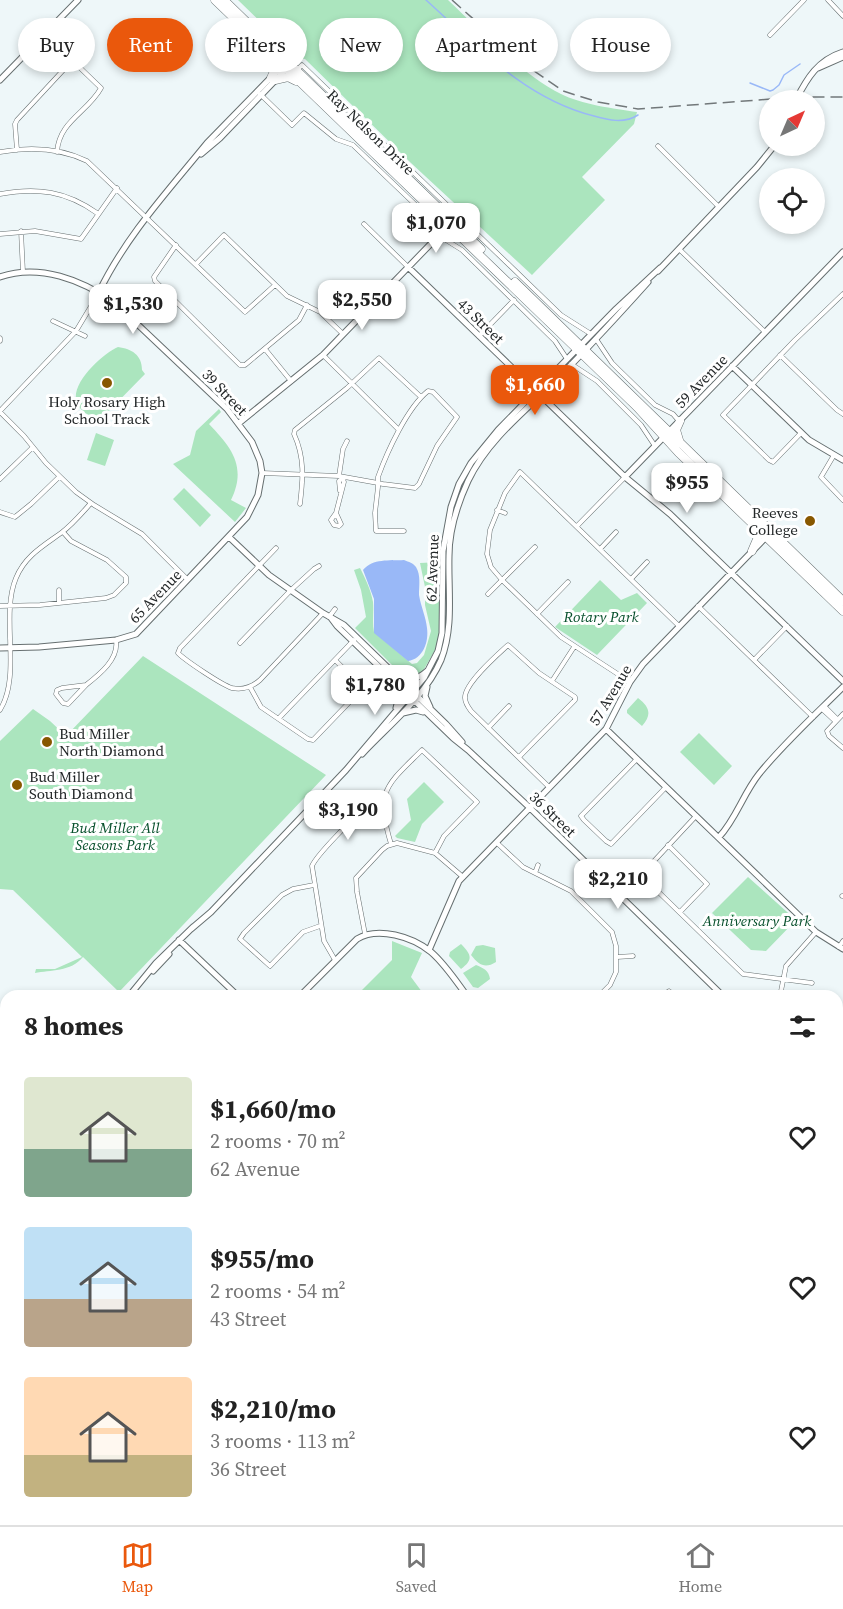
<!DOCTYPE html>
<meta charset="utf-8">
<style>
:root{--surface:#fff;--page:#f6f6f6;--text:#222;--muted:#767676;--line:#e0e0e0;--accent:#ea580c}
body{margin:0;font-family:"Source Serif 4",serif;background:var(--page);color:var(--text);height:100vh;display:flex;flex-direction:column;font-size:22px;white-space:nowrap}
*{box-sizing:border-box;margin:0}
p{font-size:20px;color:var(--muted)}
.icon{flex:none;width:33px;height:33px;fill:none;stroke:currentColor;stroke-width:2;stroke-linecap:round;stroke-linejoin:round}
.map{position:relative;flex:1;overflow:hidden}
.panel{position:absolute;left:0px;top:990px;width:843px;height:536px;display:flex;flex-direction:column;background:var(--surface);border-radius:18px 18px 0 0;box-shadow:0 3px 9px #0003}
.panel>*{flex:none}
.banner{position:absolute;left:18px;top:18px;width:807px;height:54px;display:flex;gap:12px}
.needle{width:39px;rotate:44deg}
.buttons{position:absolute;left:759px;top:90px;display:grid;gap:12px}
.buttons a{display:grid;place-items:center;width:66px;height:66px;border-radius:50%;background:var(--surface);box-shadow:0 3px 9px #0003;font-size:30px}
.price{position:absolute;translate:-50% -51px;padding:0 14px;border-radius:12px;background:#fff;color:#222;font-size:20px;line-height:39px;filter:drop-shadow(0 2px 3px #0008)}
.price::after{content:'';position:absolute;left:50%;top:36px;width:18px;height:14px;margin-left:-9px;background:inherit;clip-path:polygon(0 0,100% 0,50% 100%)}
.price.on{background:var(--accent);color:#fff}
ul{padding:0;list-style:none}
li{display:flex;align-items:center;gap:18px;height:150px;padding:0 24px}
li span{display:grid;place-items:center;flex:none;width:168px;height:120px;border-radius:6px;color:#555}
li>.icon{margin-inline-start:auto}
span .icon{width:72px;height:72px;fill:#fffc;stroke-width:1}
li b{font-size:26px}
h2{display:flex;justify-content:space-between;align-items:center;height:72px;padding:0 24px;font-size:26px}
.chip{padding:0 21px;border-radius:27px;background:var(--surface);box-shadow:0 3px 9px #0003;font-size:21px;line-height:54px}
.chip.on{background:var(--accent);color:#fff}
.dock{display:flex;justify-content:space-around;align-items:center;height:84px;border-top:2px solid var(--line);background:var(--surface);font-size:16px;color:var(--muted)}
.dock a{display:grid;justify-items:center;gap:3px}
.dock .on{color:var(--accent)}
.map>svg:first-child{display:block}
.green{fill:#abe5be}
.water{fill:#99b8f7}
.lines{fill:none;stroke-linecap:round;stroke-linejoin:round}
.stream{stroke:#99b8f7;stroke-width:1.5}
.street-casing{stroke:#666f70;stroke-width:5}
.secondary-casing{stroke:#666f70;stroke-width:7}
.primary-casing{stroke:#666f70;stroke-width:8}
.highway-casing{stroke:#666f70;stroke-width:9}
.street{stroke:#fff;stroke-width:4}
.secondary{stroke:#fff;stroke-width:5}
.primary{stroke:#fff;stroke-width:6}
.highway{stroke:#fff;stroke-width:8}
.rail{stroke:#72787a;stroke-width:1.5;stroke-dasharray:12 6;stroke-linecap:butt}
.poi-dot{fill:#885800;stroke:#fff;stroke-width:2}
.labels{text-anchor:middle;dominant-baseline:central;stroke-width:6;stroke-linejoin:round;paint-order:stroke}
.street-label{font-size:15px;fill:#232728;stroke:#fff}
.poi-label{font-size:15px;fill:#232728;stroke:#fff;text-anchor:start}
.park-label{font-size:15px;font-style:italic;fill:#064f2b;stroke:#fff}
</style>
<div class="map">
<svg width="843" height="1525" viewBox="0 0 843 1525">
<rect width="100%" height="100%" fill="#eef7f9"/>
<path class="green" d="M238 0H448C481 31 521 74 561 94 580 104 615 109 637 112L634 124 582 177 605 200 532 275 411 163 305 59 298 58Z
M548 28 550 32C547 38 534 49 528 55L530 58 526 60 520 54 523 46 529 44Z
M118 347C132 349 142 355 142 370L145 374 98 422 95 420 96 416C89 416 84 413 80 408 63 389 102 354 118 347Z
M219 409 221 412 209 424C232 448 247 467 231 500L246 508 235 522 173 464 190 455 196 431Z
M96 433 114 440 105 466 87 460Z
M184 488 211 515 200 527 173 499Z
M440 562 439 635 435 650 423 671 416 676 409 677 400 673 355 628 366 617 361 590 354 570 360 568C365 578 371 590 373 602 374 612 372 622 374 632L412 664 417 663 424 655 431 631 425 605V587L420 563Z
M600 580 621 600 637 593 647 603 597 655 555 627Z
M143 656 326 775 119 992 83 957C71 972 50 970 35 973L36 969H55L82 957 13 890 0 889V741L33 709 50 721 66 736Z
M638 698C650 707 652 715 642 726L627 713V710Z
M699 733 732 766 714 785 680 752Z
M424 782 444 802 422 824 415 842 397 838 395 836 411 820 407 799Z
M748 877 796 920 766 951 751 950 712 913Z
M392 941 422 953 411 977 425 996H356L392 960Z
M461 944C472 955 473 960 461 969L449 956 450 952Z
M483 945 495 948 496 962C485 969 479 965 471 955L476 946Z
M476 965C483 968 489 970 490 979L478 988 473 987 463 973Z
M0 1458 6 1462V1492L0 1493Z
M70 1520H119L115 1525H76Z"/>
<path class="water" d="M404 560C409 562 413 563 416 567 421 575 419 586 419 595 421 607 426 617 427 628 429 642 423 659 408 661L374 633V599L363 570C373 558 389 561 404 560Z"/>
<g class="lines">
<path class="stream" d="M426 0C477 46 525 99 594 116 608 120 624 124 638 115
M750 83 770 91 773 90 779 85 784 75 800 64"/>
<g class="street-casing">
<path id="street" d="M828 0 843 16
M770 35 804 0
M297 70 302 65 561 315 591 334
M260 94 292 125 304 113 336 139 353 145 423 212 438 235 462 250 555 341 567 359
M658 146 719 207
M17 150 15 124 17 120 68 65 74 62 101 88C88 112 59 121 57 152
M0 152C28 147 60 148 87 161L245 312 275 285
M0 194C37 187 66 191 97 213
M364 224 408 267
M21 231 23 272
M0 234 35 231 81 239 117 188
M176 245 154 277 155 281 240 365H245L299 320 307 305
M679 249 765 332
M196 264 224 235 287 296 320 312 343 334
M53 321 85 336
M479 336 514 300
M0 338V341
M596 339 612 363 619 370 655 405 673 414 679 421
M265 349 291 381
M323 355 399 430
M780 355 837 410 843 414
M571 364 597 381 641 425 655 446
M0 411 76 331 99 293
M0 412 24 436 46 463 76 492 94 505 142 534 187 579
M801 433 773 462 769 460 723 415 795 340 843 294
M834 455 821 477 843 500
M262 473 339 476 378 483 383 484 415 488 419 484 437 446 457 417 433 392 428 391C407 408 387 452 378 477V487L375 513 376 531H404
M339 476 343 449 347 441
M0 479 33 447
M340 491 339 481 342 478
M300 504C303 479 305 458 294 434L295 430 347 388 379 358 421 397
M497 510 505 513
M0 512 15 517 31 504 59 477
M336 513 341 524 339 526 334 525 331 520 336 513 344 482 342 477
M577 526 625 477
M276 548 180 648 178 653C186 661 222 685 232 688 242 690 252 687 260 680L323 613
M600 549 616 532
M631 579 647 562
M59 590V602
M488 594 535 547
M0 606 40 605 106 598 114 595 126 583V577L107 560 71 541 63 532
M698 606 813 717
M537 614 568 582
M329 617 335 609
M240 643 291 590 314 569 319 566
M754 660 787 626
M552 681 574 647
M630 682 561 637 502 580 491 567 487 554 490 530 505 493 520 472 679 626
M86 685 68 704 63 703 56 694 57 690 62 688Z
M86 685C100 674 119 659 116 640
M250 687 261 707 308 739 313 740 363 688 335 660
M824 706 837 719
M822 709 835 721
M0 710C22 675 0 616 16 578 25 556 43 546 61 533 72 525 82 513 91 503
M843 714 827 731 829 736 843 748
M279 718 354 640
M488 728 509 706
M519 757 575 700V697L539 673 508 645C497 655 464 684 465 698 465 703 468 707 471 711L549 787
M637 759 581 816 584 820 606 841 611 844 666 787
M696 816 641 875 743 974 812 983
M497 843 523 867 571 891 612 932 616 946V972L610 985 599 996
M391 844C375 790 386 786 422 750L477 802 444 836 435 853
M668 845 707 884 680 912
M535 873 538 865
M314 885 293 889 282 895 244 933 240 939 270 966 303 932 320 926
M842 896H843
M365 934 357 892 356 878 382 850 387 846 397 843 435 853 463 877
M839 947 843 941
M617 957 633 956
M335 960 324 941 312 866C316 856 355 815 365 810 371 807 377 806 384 806
M663 996 669 991 674 996
M780 996 786 966 816 932
M0 1173 6 1167
M837 1207 843 1200
M837 1218 843 1224
M0 1230 6 1224
M837 1285 843 1279
M837 1313 843 1307
M0 1358 6 1351
M0 1370 6 1371
M0 1413H6
M837 1446 843 1440
M837 1506 843 1500
M837 1512 843 1517
M10 1520 16 1525
M264 1520 271 1525
M786 1520 791 1525
M25 1525 30 1520
M144 1525H148
M174 1525 179 1520
M381 1525 386 1520
M715 1525 718 1520"/>
</g>
<g class="secondary-casing">
<path id="secondary" d="M818 68 843 57
M0 80 78 0
M796 100C807 78 818 60 843 52
M201 154 220 138 287 68
M408 267 625 477 670 514 843 681
M658 271 757 167 774 146
M0 277C39 263 82 280 115 303L227 409 252 442 260 461 262 473 258 495 247 517 136 634 116 640 39 647 0 648
M99 292C126 236 168 191 207 143L284 64
M732 366 809 440 843 460
M239 423 323 355 451 223
M625 477 843 252
M229 537 269 575 323 613 344 625 446 724 462 742
M331 618 337 626 453 738 468 750 530 808 723 996
M398 675C409 681 417 680 427 671
M427 687 425 696 430 707
M396 708 400 693 397 686
M403 713 416 710 423 712
M606 729 816 932 843 949
M362 754C389 725 425 697 441 660 454 627 448 591 449 556 449 530 457 505 468 481 484 447 514 420 541 395 578 359 614 320 648 282
M719 837C736 819 743 794 759 774 784 743 815 715 843 687
M191 929 211 912 346 770 424 678 438 651 442 633 443 551 451 507 459 484 471 463 498 430 616 309 660 268
M179 940 238 996
M429 950 459 881 606 729 630 682 643 664 768 535
M153 971 169 954
M129 996 156 963 193 927
M300 996 357 939C378 926 413 937 431 952 445 964 456 981 467 996
M837 1028 843 1018
M837 1106 843 1111
M0 1120 6 1114
M0 1240 6 1246
M0 1299 6 1295
M837 1387 843 1381
M327 1520 333 1525
M476 1520 481 1525
M484 1520 489 1525"/>
</g>
<g class="primary-casing">
<path id="primary" d="M837 1302 843 1296
M622 1525 627 1520"/>
</g>
<g class="highway-casing">
<path id="highway" d="M215 0 637 407 678 452 843 611
M224 0 481 249
M271 78 276 67 272 57
M275 80 288 77 296 81
M515 282 843 601
M679 440 676 430 680 421
M752 551 758 537 753 526"/>
</g>
<use href="#street" class="street"/>
<use href="#secondary" class="secondary"/>
<use href="#primary" class="primary"/>
<use href="#highway" class="highway"/>
<path class="rail" d="M452 0 524 64 563 91 598 102 638 109 798 97H843"/>
</g>
<g class="poi-dot">
<circle cx="107" cy="383" r="6"/>
<circle cx="810" cy="521" r="6"/>
<circle cx="47" cy="742" r="6"/>
<circle cx="17" cy="785" r="6"/>
</g>
<g class="labels">
<g class="street-label">
<text transform="translate(371 132) rotate(44)">Ray Nelson Drive</text>
<text transform="translate(481 321) rotate(44)">43 Street</text>
<text transform="translate(701 381) rotate(-46)">59 Avenue</text>
<text transform="translate(225 392) rotate(46)">39 Street</text>
<text transform="translate(432 568) rotate(-88)">62 Avenue</text>
<text transform="translate(155 596) rotate(-46)">65 Avenue</text>
<text transform="translate(610 695) rotate(-59)">57 Avenue</text>
<text transform="translate(553 814) rotate(44)">36 Street</text>
</g>
<g class="poi-label">
<text x="107" y="401" text-anchor="middle">Holy Rosary High<tspan x="107" dy="17">School Track</tspan></text>
<text x="798" y="512" text-anchor="end">Reeves<tspan x="798" dy="17">College</tspan></text>
<text x="59" y="733">Bud Miller<tspan x="59" dy="17">North Diamond</tspan></text>
<text x="29" y="776">Bud Miller<tspan x="29" dy="17">South Diamond</tspan></text>
</g>
<g class="park-label">
<text x="601" y="616">Rotary Park</text>
<text x="115" y="827">Bud Miller All<tspan x="115" dy="17">Seasons Park</tspan></text>
<text x="757" y="920">Anniversary Park</text>
</g>
</g>
</svg>
<div class="buttons">
<a><svg class="needle" viewBox="-14 -14 28 28"><path d="M0-13l5 13h-10z" fill="#e53935"/><path d="M0 13l5-13h-10z" fill="#767676"/></svg></a>
<a><svg class="icon" aria-label="locate" viewBox="0 0 24 24"><circle cx="12" cy="12" r="6"/><path d="M12 2v4M12 18v4M2 12h4M18 12h4"/></svg></a>
</div>
<b class="price" style="left:436px;top:254px">$1,070</b>
<b class="price" style="left:362px;top:331px">$2,550</b>
<b class="price" style="left:133px;top:335px">$1,530</b>
<b class="price on" style="left:535px;top:416px">$1,660</b>
<b class="price" style="left:687px;top:514px">$955</b>
<b class="price" style="left:375px;top:716px">$1,780</b>
<b class="price" style="left:348px;top:841px">$3,190</b>
<b class="price" style="left:618px;top:910px">$2,210</b>
<div class="banner">
<a class="chip">Buy</a>
<a class="chip on">Rent</a>
<a class="chip">Filters</a>
<a class="chip">New</a>
<a class="chip">Apartment</a>
<a class="chip">House</a>
</div>
<section class="panel">
<h2>8 homes<svg class="icon" aria-label="filters" viewBox="0 0 24 24"><path d="M4 7h16M4 17h16"/><circle cx="9" cy="7" r="2"/><circle cx="15" cy="17" r="2"/></svg></h2>
<ul>
<li><span style="background:linear-gradient(#dfe7d0 60%,#7fa58c 0)"><svg class="icon" aria-label="home" viewBox="0 0 24 24"><path d="M3 11l9-7 9 7M6 9v11h12V9"/></svg></span><div><b>$1,660/mo</b><p>2 rooms · 70 m²</p><p>62 Avenue</p></div><svg class="icon" aria-label="heart" viewBox="0 0 24 24"><path d="M12 20l-8-8c-3-5 5-10 8-4 3-6 11-1 8 4z"/></svg></li>
<li><span style="background:linear-gradient(#bfe0f5 60%,#b9a48a 0)"><svg class="icon" aria-label="home" viewBox="0 0 24 24"><path d="M3 11l9-7 9 7M6 9v11h12V9"/></svg></span><div><b>$955/mo</b><p>2 rooms · 54 m²</p><p>43 Street</p></div><svg class="icon" aria-label="heart" viewBox="0 0 24 24"><path d="M12 20l-8-8c-3-5 5-10 8-4 3-6 11-1 8 4z"/></svg></li>
<li><span style="background:linear-gradient(#ffd9b3 65%,#c2b280 0)"><svg class="icon" aria-label="home" viewBox="0 0 24 24"><path d="M3 11l9-7 9 7M6 9v11h12V9"/></svg></span><div><b>$2,210/mo</b><p>3 rooms · 113 m²</p><p>36 Street</p></div><svg class="icon" aria-label="heart" viewBox="0 0 24 24"><path d="M12 20l-8-8c-3-5 5-10 8-4 3-6 11-1 8 4z"/></svg></li>
</ul>
</section>
</div>
<nav class="dock">
<a class="on"><svg class="icon" aria-label="map" viewBox="0 0 24 24"><path d="M3 6l6-2 6 2 6-2v14l-6 2-6-2-6 2zM9 4v14M15 6v14"/></svg>Map</a>
<a><svg class="icon" aria-label="saved" viewBox="0 0 24 24"><path d="M7 4h10v16l-5-4-5 4z"/></svg>Saved</a>
<a><svg class="icon" aria-label="home" viewBox="0 0 24 24"><path d="M3 11l9-7 9 7M6 9v11h12V9"/></svg>Home</a>
</nav>
